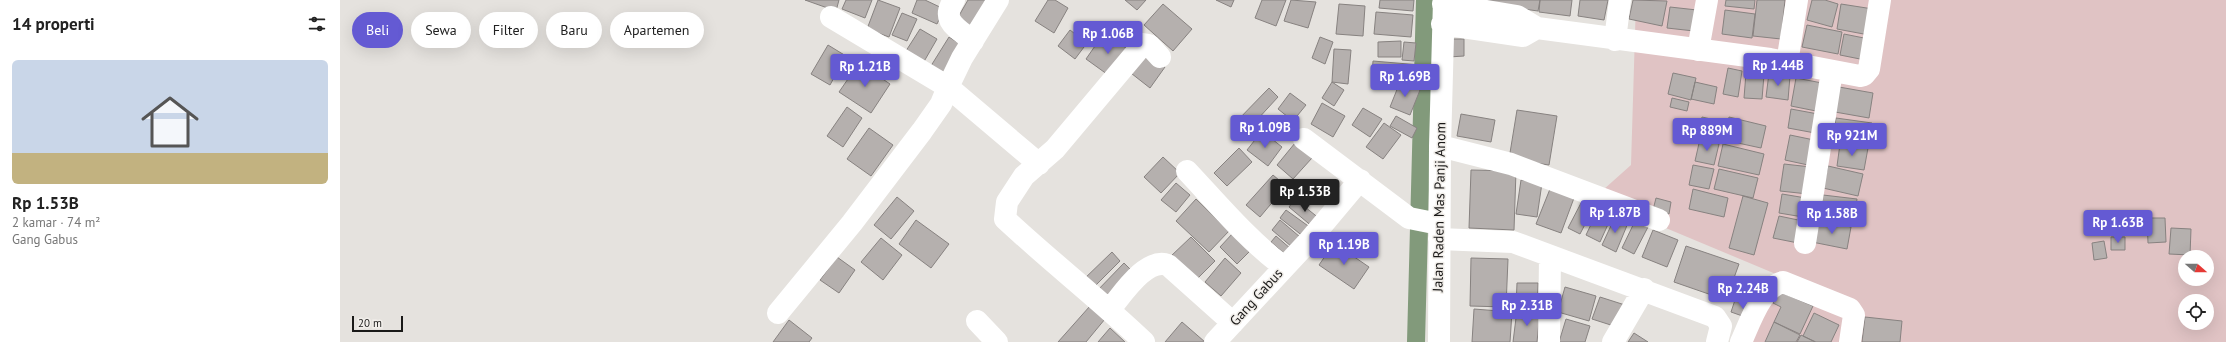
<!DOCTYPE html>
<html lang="id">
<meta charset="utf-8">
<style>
:root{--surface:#fff;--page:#f2f2f2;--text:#222;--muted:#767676;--line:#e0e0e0;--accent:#645ad3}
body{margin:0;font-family:"PT Sans",sans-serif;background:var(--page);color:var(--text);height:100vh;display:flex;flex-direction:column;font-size:15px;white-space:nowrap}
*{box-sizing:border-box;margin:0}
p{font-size:13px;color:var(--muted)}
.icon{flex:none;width:22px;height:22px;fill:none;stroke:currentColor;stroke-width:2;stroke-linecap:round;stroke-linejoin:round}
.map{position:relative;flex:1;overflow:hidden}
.drawer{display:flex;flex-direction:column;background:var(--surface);width:340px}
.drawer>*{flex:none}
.guide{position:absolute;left:12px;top:12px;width:380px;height:36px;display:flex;gap:8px}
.needle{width:26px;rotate:110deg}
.controls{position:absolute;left:1838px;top:250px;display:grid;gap:8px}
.controls a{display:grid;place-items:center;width:36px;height:36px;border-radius:50%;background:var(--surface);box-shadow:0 4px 16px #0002;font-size:20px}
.scale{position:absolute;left:12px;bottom:10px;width:51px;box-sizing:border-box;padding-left:4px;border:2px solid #1a1918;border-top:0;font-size:11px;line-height:14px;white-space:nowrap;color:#1a1918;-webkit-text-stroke:3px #f2efeb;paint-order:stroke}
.price{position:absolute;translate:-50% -34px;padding:0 9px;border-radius:4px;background:var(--accent);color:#fff;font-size:13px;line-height:26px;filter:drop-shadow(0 1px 2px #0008)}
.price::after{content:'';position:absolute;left:50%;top:24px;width:12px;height:9px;margin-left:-6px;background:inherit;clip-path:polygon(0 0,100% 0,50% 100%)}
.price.selected{background:#222;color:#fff}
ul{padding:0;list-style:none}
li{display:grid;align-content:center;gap:8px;height:212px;padding:0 12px}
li+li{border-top:1px solid var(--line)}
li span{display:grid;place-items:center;height:124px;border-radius:6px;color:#555}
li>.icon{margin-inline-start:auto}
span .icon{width:72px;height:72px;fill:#fffc;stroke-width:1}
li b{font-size:17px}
h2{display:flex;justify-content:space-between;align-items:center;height:48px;padding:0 12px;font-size:17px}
.pill{padding:0 14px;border-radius:18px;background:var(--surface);box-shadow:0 4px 16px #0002;font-size:14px;line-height:36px}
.pill.selected{background:var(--accent);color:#fff}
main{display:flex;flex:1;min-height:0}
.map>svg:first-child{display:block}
.green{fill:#e0c3c4;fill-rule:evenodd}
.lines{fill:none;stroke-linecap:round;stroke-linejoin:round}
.canal{stroke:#829a7b;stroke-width:18}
.building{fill:#b5b0ae;stroke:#878280}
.minor{stroke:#fff;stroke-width:22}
.labels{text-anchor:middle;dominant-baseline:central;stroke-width:3;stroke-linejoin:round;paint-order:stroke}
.street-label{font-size:14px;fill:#1a1918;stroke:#f2efeb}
</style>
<main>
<section class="drawer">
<h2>14 properti<svg class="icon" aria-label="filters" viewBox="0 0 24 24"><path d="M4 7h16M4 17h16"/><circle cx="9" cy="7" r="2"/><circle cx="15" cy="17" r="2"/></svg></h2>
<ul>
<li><span style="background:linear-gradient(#c9d6e8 75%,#c2b280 0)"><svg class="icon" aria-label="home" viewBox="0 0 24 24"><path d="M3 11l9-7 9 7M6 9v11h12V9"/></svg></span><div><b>Rp 1.53B</b><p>2 kamar · 74 m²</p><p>Gang Gabus</p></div></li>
</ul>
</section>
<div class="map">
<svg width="1886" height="342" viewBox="0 0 1886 342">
<rect width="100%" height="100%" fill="#e5e2de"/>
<path class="green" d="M1296 0H1886V342H1408L1443 277 1254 198 1291 165ZM1845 257H1867V279H1845ZM1845 301H1867V323H1845Z"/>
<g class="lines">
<path class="canal" d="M1076 342 1085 0"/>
</g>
<path class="building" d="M465 0H499L496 11Z
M506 0H532L525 18 502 9Z
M538 0 560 8 549 37 527 29Z
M577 0H585L604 9 597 24 572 13Z
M628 0H645L650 3 634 29 617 19Z
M708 0H715L728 8 714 33 695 21Z
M785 0H806L797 10Z
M876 0H894L891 7Z
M922 0H946L936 26 915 18Z
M951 0 976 2 968 28 944 21Z
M1040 0H1074L1073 11 1039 8Z
M1133 0H1200L1198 11 1133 2Z
M1200 0H1232L1230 16 1199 12Z
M1240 0H1268L1264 20 1238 16Z
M1293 0 1327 1 1322 26 1289 19Z
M1386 0H1415L1414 9 1385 6Z
M1417 0H1445L1441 39 1413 36Z
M1472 0H1485L1498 4 1492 27 1467 20Z
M823 4 852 29 833 51 804 25Z
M999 4 1025 6 1023 36 996 34Z
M1501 4 1533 9 1529 35 1497 29Z
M1330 7 1357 10 1354 31 1327 28Z
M1385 10 1415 14 1412 38 1382 34Z
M1036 12 1073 15 1071 37 1034 34Z
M562 13 577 19 567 41 552 35Z
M1467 25 1502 32 1498 54 1462 47Z
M580 29 597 39 582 65 564 54Z
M730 30 747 43 735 59 718 46Z
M764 33 789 50 771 77 746 59Z
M1504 34 1529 39 1525 60 1500 55Z
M609 37 625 47 605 79 589 69Z
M980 37 993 42 985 64 972 58Z
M1109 39H1124V56L1109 57Z
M1061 41V57H1038V42Z
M1064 42 1076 43 1074 61 1062 60Z
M488 45 506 56 490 85 471 74Z
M994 49 1011 50 1008 84 992 82Z
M802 50 825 67 810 88 787 70Z
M1033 61 1080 65 1078 82 1032 77Z
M519 63 550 84 531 113 499 92Z
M1388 68 1402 71 1398 97 1383 94Z
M1333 73 1356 78 1351 100 1328 94Z
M1406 73 1424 75 1422 99 1404 98Z
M1429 73 1450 76 1448 100 1426 97Z
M1456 78 1482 83 1476 111 1451 106Z
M992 82 1004 90 994 106 982 98Z
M1060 82 1080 90 1070 115 1050 107Z
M1355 82 1377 87 1374 104 1351 99Z
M1499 87 1533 93 1529 118 1495 112Z
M929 88 938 97 905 133 895 123Z
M950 93 966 105 953 121 938 109Z
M1332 98 1349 102 1347 111 1330 107Z
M982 103 1005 116 993 137 971 124Z
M507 107 522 118 503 147 487 136Z
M1023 108 1042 119 1030 137 1012 125Z
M1451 109 1478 114 1475 133 1448 128Z
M1177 110 1217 116 1209 165 1169 159Z
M1121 114 1155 120 1151 142 1117 136Z
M1056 116 1077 128 1072 138 1050 126Z
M1362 117 1384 122 1380 139 1358 135Z
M1389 117 1426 126 1421 148 1384 140Z
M1496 118 1532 123 1529 142 1493 137Z
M1044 123 1061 135 1043 159 1026 147Z
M529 128 553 145 531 176 507 159Z
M922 131 942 147 928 166 907 150Z
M1450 135 1474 140 1468 165 1445 160Z
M1360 139 1379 144 1374 165 1355 161Z
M955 143 972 158 953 179 937 165Z
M1383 144 1424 154 1419 175 1378 166Z
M1500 144 1528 148 1524 170 1497 166Z
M899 148 912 162 887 186 874 173Z
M823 157 840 173 821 193 804 177Z
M1444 164 1471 167 1468 194 1440 191Z
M1353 165 1374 169 1369 189 1349 185Z
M1488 166 1523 174 1518 196 1483 188Z
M1379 169 1418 178 1413 198 1374 189Z
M1131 170 1176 171 1174 230 1129 228Z
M933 175 946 186 920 217 906 205Z
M1181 180 1202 183 1197 217 1176 214Z
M836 183 850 195 836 212 821 200Z
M1210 189 1234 198 1221 233 1196 224Z
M1353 189 1388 198 1384 217 1349 209Z
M1442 194 1466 198 1463 217 1439 213Z
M1483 195 1517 199 1514 221 1481 217Z
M1403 196 1428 203 1414 255 1389 248Z
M557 197 574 211 551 239 534 225Z
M1316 198 1331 202 1329 214 1313 210Z
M856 199 889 231 869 252 836 221Z
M955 199 980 219 974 228 949 207Z
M1241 203 1253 209 1240 234 1228 228Z
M946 210 971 228 964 237 940 218Z
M1256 214 1270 220 1260 242 1246 235Z
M1439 216 1463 221 1458 243 1433 238Z
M1275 217 1288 223 1276 252 1262 245Z
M1807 218H1825L1826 242 1808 243Z
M576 220 609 244 591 268 559 244Z
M940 220 960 237 952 247 932 230Z
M1477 220 1511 227 1507 249 1472 242Z
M1295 221 1308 227 1294 254 1282 248Z
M1831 228 1851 229 1850 255 1829 254Z
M1313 230 1338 240 1327 267 1302 257Z
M893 233 910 251 897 264 880 247Z
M936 236 951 249 946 255 931 242Z
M851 237 875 261 855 281 831 256Z
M1771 237H1785V250H1771Z
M541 238 562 255 543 280 521 262Z
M1764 241 1767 258 1754 260 1752 243Z
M994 243 1029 267 1014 289 979 265Z
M1346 246 1399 264 1386 300 1334 282Z
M772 252 780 261 751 290 742 281Z
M497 257 515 270 499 293 480 280Z
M885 258 901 273 881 296 865 282Z
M1131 258 1168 259 1166 307 1130 306Z
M784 263 793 272 762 303 754 294Z
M1177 283H1198L1197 308 1176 307Z
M1225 287 1256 296 1249 321 1218 312Z
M1438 291 1473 306 1460 334 1434 322 1441 307 1433 303Z
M1260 297 1285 305 1277 327 1252 319Z
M1395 300 1415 307 1411 319 1391 312Z
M750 306 765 319 746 342H718Z
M1134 309 1172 312 1170 342H1132Z
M1177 310 1200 312 1197 342H1173Z
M1474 313 1499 325 1491 342H1476L1463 336Z
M1525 317 1562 321 1560 342H1522Z
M1226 319 1250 326 1245 342H1219Z
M449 320 472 338 469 342H433Z
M842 322 865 342H825Z
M1434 322 1460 335 1456 342H1425Z
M770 328 785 342H758Z
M1294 333 1308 342H1288Z
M1461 335 1475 342H1457Z"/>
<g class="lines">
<path class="minor" d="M614 0C600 21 617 28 633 41
M1103 4 1177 16 1197 28 1430 59 1520 76 1524 75 1529 69 1540 0
M491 17 608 87 622 58 658 0
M1102 24 1183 36 1197 28
M1275 40 1280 0
M1358 50 1367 0
M1447 63 1457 0
M964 139 1069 218 1099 224
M1100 146 1171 164 1319 220
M847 171C878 204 907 239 944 267
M1099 239 1173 242 1375 317 1381 326 1377 342
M1465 243 1492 71
M770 309C782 295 806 257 828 265L893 323
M438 313 512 223 582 131 601 104 608 87 699 164
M637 321 657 342
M804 342C759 299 710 261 665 219L667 202 684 176 715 149 799 49 803 44 809 45 820 57
M875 342 968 242 1020 180
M1099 342 1100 146 1104 0
M1209 342 1210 256
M1273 342 1304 289
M1401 342C1410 323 1421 287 1443 282L1510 309 1514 315 1510 342"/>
</g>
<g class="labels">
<g class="street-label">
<text transform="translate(1099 207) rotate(-89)">Jalan Raden Mas Panji Anom</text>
<text transform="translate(916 297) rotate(-48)">Gang Gabus</text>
</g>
</g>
</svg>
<div class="controls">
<a><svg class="needle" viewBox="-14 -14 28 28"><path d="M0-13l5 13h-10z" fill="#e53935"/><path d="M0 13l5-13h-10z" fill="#767676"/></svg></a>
<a><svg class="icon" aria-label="locate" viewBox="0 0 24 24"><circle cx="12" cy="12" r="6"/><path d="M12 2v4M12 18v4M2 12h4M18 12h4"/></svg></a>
</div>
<div class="scale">20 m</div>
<b class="price" style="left:768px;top:55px">Rp 1.06B</b>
<b class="price" style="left:1438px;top:87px">Rp 1.44B</b>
<b class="price" style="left:525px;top:88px">Rp 1.21B</b>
<b class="price" style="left:1065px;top:98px">Rp 1.69B</b>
<b class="price" style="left:925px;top:149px">Rp 1.09B</b>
<b class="price" style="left:1367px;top:152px">Rp 889M</b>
<b class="price" style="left:1512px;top:157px">Rp 921M</b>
<b class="price selected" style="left:965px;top:213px">Rp 1.53B</b>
<b class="price" style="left:1275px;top:234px">Rp 1.87B</b>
<b class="price" style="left:1492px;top:235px">Rp 1.58B</b>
<b class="price" style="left:1778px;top:244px">Rp 1.63B</b>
<b class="price" style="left:1004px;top:266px">Rp 1.19B</b>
<b class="price" style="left:1403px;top:310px">Rp 2.24B</b>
<b class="price" style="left:1187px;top:327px">Rp 2.31B</b>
<div class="guide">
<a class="pill selected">Beli</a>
<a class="pill">Sewa</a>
<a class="pill">Filter</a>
<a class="pill">Baru</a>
<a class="pill">Apartemen</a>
</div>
</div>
</main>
